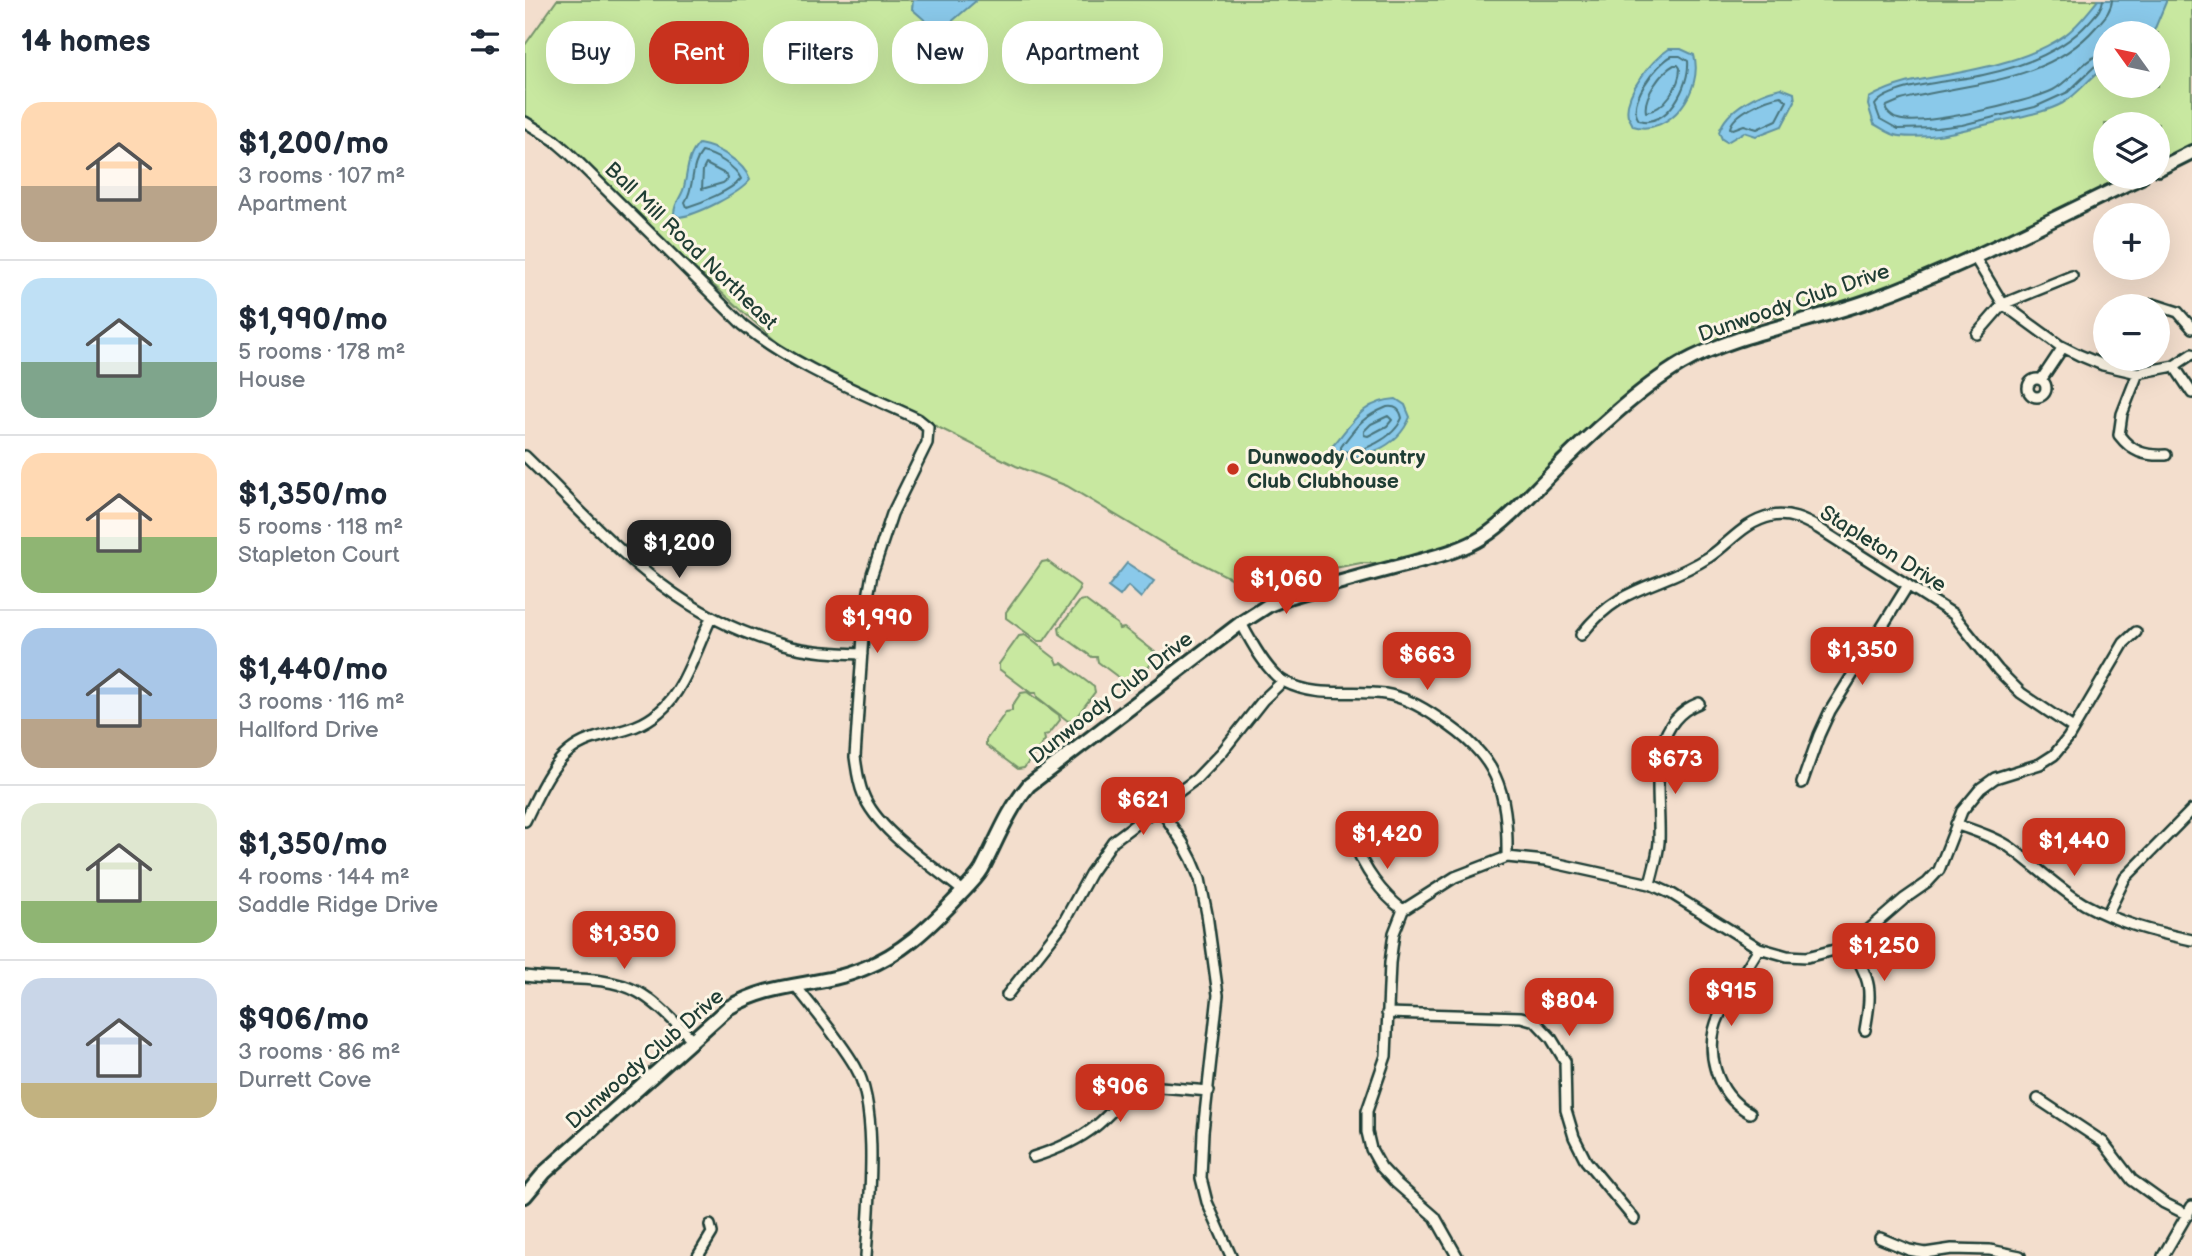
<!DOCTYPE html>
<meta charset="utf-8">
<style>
:root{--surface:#fff;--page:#f2f2f3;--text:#1f2937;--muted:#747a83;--line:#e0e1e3;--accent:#c8321e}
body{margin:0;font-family:"Balsamiq Sans",sans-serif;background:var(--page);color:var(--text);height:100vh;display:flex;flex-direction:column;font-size:26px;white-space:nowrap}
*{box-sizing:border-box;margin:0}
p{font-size:23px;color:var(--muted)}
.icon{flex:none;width:38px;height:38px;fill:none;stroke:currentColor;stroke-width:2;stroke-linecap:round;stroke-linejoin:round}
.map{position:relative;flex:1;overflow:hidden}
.sheet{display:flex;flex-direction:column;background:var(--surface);width:525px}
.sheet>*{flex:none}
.banner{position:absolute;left:21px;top:21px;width:665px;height:63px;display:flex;gap:14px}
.needle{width:46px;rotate:303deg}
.controls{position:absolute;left:1568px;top:21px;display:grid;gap:14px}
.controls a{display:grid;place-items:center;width:77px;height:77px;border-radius:50%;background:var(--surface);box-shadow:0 7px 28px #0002;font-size:35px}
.price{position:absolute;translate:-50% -60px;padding:0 16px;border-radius:14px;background:var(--accent);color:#fff;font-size:23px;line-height:46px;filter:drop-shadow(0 2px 4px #0008)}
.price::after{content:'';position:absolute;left:50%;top:42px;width:21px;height:16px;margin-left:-10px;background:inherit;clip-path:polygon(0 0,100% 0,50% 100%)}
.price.active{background:#222;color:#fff}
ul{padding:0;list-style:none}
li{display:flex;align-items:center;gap:21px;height:175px;padding:0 21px}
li+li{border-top:2px solid var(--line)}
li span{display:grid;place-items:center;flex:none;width:196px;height:140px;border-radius:21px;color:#555}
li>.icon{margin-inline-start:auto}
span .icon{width:84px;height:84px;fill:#fffc;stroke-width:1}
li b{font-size:30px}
h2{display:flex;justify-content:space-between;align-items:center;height:84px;padding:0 21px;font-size:30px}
.chip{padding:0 24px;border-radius:28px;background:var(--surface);box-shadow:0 7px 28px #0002;font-size:24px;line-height:63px}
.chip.active{background:var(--accent);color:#fff}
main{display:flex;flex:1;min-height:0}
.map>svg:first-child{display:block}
.green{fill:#c8e8a0;stroke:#74926a;stroke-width:2;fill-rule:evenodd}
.water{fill:#8ac9ea;stroke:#5f91a1;stroke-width:2}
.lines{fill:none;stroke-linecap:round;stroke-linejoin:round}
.shore{stroke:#4a757d;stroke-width:2}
.street-casing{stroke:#1f3d34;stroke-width:14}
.secondary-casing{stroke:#1f3d34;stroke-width:18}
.street{stroke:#fcf5e5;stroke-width:9}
.secondary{stroke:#fcf5e5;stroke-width:12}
.poi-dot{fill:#c8321e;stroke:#fcf5e5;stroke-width:2.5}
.labels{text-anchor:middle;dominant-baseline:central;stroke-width:6;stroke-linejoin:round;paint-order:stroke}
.street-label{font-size:21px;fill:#1f3d34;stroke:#fcf5e5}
.poi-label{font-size:21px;font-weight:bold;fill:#1f3d34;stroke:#fcf5e5;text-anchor:start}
</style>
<main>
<section class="sheet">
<h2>14 homes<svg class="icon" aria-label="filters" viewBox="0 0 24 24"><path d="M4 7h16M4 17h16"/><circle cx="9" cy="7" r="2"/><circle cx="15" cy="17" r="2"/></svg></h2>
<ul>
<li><span style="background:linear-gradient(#ffd9b3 60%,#b9a48a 0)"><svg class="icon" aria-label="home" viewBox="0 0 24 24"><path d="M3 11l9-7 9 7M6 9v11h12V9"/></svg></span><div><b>$1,200/mo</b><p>3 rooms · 107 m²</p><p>Apartment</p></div></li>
<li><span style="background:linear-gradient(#bfe0f5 60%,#7fa58c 0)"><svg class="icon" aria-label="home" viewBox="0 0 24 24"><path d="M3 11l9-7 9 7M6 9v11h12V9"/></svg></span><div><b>$1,990/mo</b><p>5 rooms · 178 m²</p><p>House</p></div></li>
<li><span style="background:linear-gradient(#ffd9b3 60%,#8fb573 0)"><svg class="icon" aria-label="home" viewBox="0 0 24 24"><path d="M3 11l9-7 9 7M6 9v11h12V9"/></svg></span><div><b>$1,350/mo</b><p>5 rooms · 118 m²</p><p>Stapleton Court</p></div></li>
<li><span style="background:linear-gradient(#a9c7e8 65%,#b9a48a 0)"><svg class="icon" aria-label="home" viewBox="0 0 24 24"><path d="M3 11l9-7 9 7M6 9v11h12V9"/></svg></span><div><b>$1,440/mo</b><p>3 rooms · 116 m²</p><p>Hallford Drive</p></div></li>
<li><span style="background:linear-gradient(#dfe7d0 70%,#8fb573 0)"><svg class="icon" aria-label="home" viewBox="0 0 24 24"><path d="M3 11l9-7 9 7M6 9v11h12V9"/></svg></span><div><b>$1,350/mo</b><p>4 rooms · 144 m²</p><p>Saddle Ridge Drive</p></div></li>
<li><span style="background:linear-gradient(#c9d6e8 75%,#c2b280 0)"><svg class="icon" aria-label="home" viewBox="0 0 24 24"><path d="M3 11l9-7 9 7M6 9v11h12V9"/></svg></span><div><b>$906/mo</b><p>3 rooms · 86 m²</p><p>Durrett Cove</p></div></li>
</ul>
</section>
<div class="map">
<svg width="1667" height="1256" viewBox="0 0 1667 1256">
<rect width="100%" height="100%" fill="#f3decd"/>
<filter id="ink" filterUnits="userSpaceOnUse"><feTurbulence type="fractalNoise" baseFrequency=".0143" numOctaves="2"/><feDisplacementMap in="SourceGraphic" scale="14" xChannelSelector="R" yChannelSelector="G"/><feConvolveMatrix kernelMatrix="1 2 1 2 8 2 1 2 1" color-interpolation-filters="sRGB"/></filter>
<g filter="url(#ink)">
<path class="green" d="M32 0H1667V152L1633 168V124H1580V177H1614L1466 250 1398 272 1302 317 1241 318 1175 348 1032 456 975 533 889 564 836 563 719 585 646 548 542 486 491 466 264 353 0 116V45ZM1580 33H1633V86H1580Z
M522 561 554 585 555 590 519 641H513L481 618V612L517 562Z
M560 600 592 624 594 629 599 628 630 652 631 657 610 685 605 686 573 662 572 657H567L535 634 534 628 555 601Z
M500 635 531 659 533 664 537 663 569 687 570 692 549 720 543 721 512 697 511 693H506L474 669V664L494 636Z
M502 692 534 715 535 720 524 734 519 735 520 740 499 768 493 769 461 745V740L481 712 487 711V706L496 693Z"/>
<path class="water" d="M388 0H452L411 35 407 34 402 22 387 9Z
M1573 0H1641V2L1628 33H1580V68C1566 75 1555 93 1538 103 1519 113 1497 116 1476 121 1442 129 1409 140 1374 136 1365 135 1357 128 1349 124L1343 105 1344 98C1370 83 1397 79 1427 74 1464 67 1508 58 1540 35 1553 26 1563 12 1573 0Z
M1144 49H1156L1169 55C1179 89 1145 137 1108 126 1108 125 1103 116 1103 116 1098 94 1127 60 1144 49Z
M1256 88 1269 93 1270 101 1257 126 1231 136 1219 132 1202 142 1197 139 1194 132C1202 108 1233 93 1256 88Z
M174 144C193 147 219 162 225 180 214 194 172 215 154 217L149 214C149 202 157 197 159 187 163 171 162 156 174 144Z
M871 399 880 405 885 417C871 452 835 457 802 462L798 460C801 452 806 448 811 442 829 420 839 401 871 399Z
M602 563 629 581 616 598 603 586 595 596 583 587Z"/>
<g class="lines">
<path class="shore" d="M1578 0C1577 9 1570 15 1564 22 1538 51 1496 67 1458 75 1433 81 1365 84 1350 105L1355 119 1373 129 1412 128 1437 125 1510 107 1543 92 1570 66 1580 62
M1580 54C1561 55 1546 81 1528 90 1504 102 1397 127 1373 119 1368 118 1364 114 1361 110L1362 106 1376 100C1442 82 1522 84 1571 27 1578 19 1586 12 1587 0
M1147 56H1155L1163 61C1165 85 1142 129 1114 120 1101 103 1131 64 1147 56Z
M1149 65H1153L1155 68C1155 86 1139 110 1121 112 1118 97 1136 72 1149 65Z
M1256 96 1262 101 1252 120 1232 129 1219 125 1208 129 1205 128C1208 113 1242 98 1256 96Z
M177 152C190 154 211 167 216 179 205 191 178 202 162 207L160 202C170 187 165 166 177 152Z
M181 164 202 175 203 179 198 183 177 189 178 170Z
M862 407C871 406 875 409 877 418 869 438 837 454 816 451V447C832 425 836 418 862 407Z
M863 416 867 420 862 426 843 436 839 435V431L846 424Z"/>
<g class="street-casing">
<path id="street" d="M0 122 29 140 44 153 218 325C270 367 333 391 393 419L403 427 402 443 367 514 347 574 339 620 330 757C332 770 333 782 338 794 352 831 408 866 438 891
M1449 256 1478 304 1534 345 1554 355 1578 365 1613 373 1649 366 1667 354
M1628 304 1653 312 1667 328
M1452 334 1478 304 1547 276
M1649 366 1667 393
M1613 373 1597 414 1594 435C1607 452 1619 456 1641 455
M1503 388a9 9 0 1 1 18 0a9 9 0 1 1-18 0Z
M1516 380 1538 347
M0 456C81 535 144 615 258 645 284 652 311 653 337 654
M716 623C725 640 743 674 760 682 794 699 825 689 860 694 880 697 897 707 913 718 972 756 983 788 982 857
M1056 635C1097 582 1135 589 1184 557 1206 542 1219 522 1247 516 1264 513 1279 520 1293 528L1428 614 1473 670 1496 693 1548 728
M1277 783 1294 735 1305 711 1383 585
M634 807 658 843 667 860 675 879 682 914 693 995 678 1132 676 1178 682 1202 706 1256
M0 821C17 787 30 749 70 738 94 731 115 729 134 712 159 692 172 647 186 618
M1431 824C1449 831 1471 837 1486 848 1511 866 1532 888 1559 904 1594 923 1629 932 1667 940
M830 843C838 869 857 894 878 910
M1125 884C1128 871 1133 856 1134 842 1136 795 1119 724 1174 703
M1582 915 1600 878 1667 810
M1325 946C1347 981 1347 990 1340 1030
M0 976C36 981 80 974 113 992 133 1003 150 1023 167 1039
M270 985C290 1011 313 1037 330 1066 355 1108 344 1207 341 1256
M482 995 537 925 565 874 588 841 671 779 697 752 738 700 757 682
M862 1013 996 1017 1010 1021 1026 1038 1040 1061 1041 1110 1049 1137 1061 1161 1109 1219
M1513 1099 1578 1142 1607 1180 1639 1203 1663 1215
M1225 1113C1190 1094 1178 1049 1195 1014 1206 991 1221 970 1234 948
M508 1157C531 1150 552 1141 571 1126 588 1112 602 1091 623 1086L684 1091
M1355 1238 1384 1250 1400 1253 1427 1249 1465 1250 1495 1256
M173 1256 187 1233 185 1225
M932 1256 910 1217 870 1182 856 1167 846 1149 842 1132V1111L861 1056 865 963 869 933 878 910 930 877 982 857 1020 861 1125 884 1147 894 1234 948 1262 956 1282 957 1325 946 1379 899 1402 883 1414 870 1437 811 1456 788 1470 778 1515 764 1529 755 1543 738 1599 643 1611 632
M1638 1256 1667 1206"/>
</g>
<g class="secondary-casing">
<path id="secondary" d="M1633 169 1667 152
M0 1196 20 1172 203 1008C250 980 294 988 340 968 377 953 402 929 429 901 438 891 450 881 457 869 472 840 483 810 504 785L716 623 744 605 766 596C805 585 844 574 883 564 908 557 936 551 958 537 984 520 1005 495 1027 473 1062 437 1114 389 1156 364 1210 333 1287 322 1346 300 1439 266 1527 219 1616 177"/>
</g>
<use href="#street" class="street"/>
<use href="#secondary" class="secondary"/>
</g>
</g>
<circle class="poi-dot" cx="708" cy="469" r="7"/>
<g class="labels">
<g class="street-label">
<text transform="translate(166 246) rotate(44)">Ball Mill Road Northeast</text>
<text transform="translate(1269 303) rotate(-19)">Dunwoody Club Drive</text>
<text transform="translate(1358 549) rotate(32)">Stapleton Drive</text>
<text transform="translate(586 698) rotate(-38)">Dunwoody Club Drive</text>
<text transform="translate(120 1059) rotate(-41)">Dunwoody Club Drive</text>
</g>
<g class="poi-label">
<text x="722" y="457">Dunwoody Country<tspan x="722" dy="24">Club Clubhouse</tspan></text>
</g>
</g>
</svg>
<div class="controls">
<a><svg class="needle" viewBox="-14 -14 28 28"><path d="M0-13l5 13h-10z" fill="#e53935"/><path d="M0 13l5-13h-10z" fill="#747a83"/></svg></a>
<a><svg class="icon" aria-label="layers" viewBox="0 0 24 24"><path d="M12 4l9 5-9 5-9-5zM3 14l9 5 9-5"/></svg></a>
<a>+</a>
<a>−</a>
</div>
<b class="price active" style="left:154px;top:580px">$1,200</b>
<b class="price" style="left:761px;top:616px">$1,060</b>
<b class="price" style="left:352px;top:655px">$1,990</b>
<b class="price" style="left:1337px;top:687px">$1,350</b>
<b class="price" style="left:902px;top:692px">$663</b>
<b class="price" style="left:1150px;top:796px">$673</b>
<b class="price" style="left:618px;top:837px">$621</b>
<b class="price" style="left:862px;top:871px">$1,420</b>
<b class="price" style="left:1549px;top:878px">$1,440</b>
<b class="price" style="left:99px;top:971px">$1,350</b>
<b class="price" style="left:1359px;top:983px">$1,250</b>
<b class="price" style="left:1206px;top:1028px">$915</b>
<b class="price" style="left:1044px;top:1038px">$804</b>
<b class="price" style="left:595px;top:1124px">$906</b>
<div class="banner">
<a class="chip">Buy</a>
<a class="chip active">Rent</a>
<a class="chip">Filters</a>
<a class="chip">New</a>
<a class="chip">Apartment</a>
</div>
</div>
</main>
